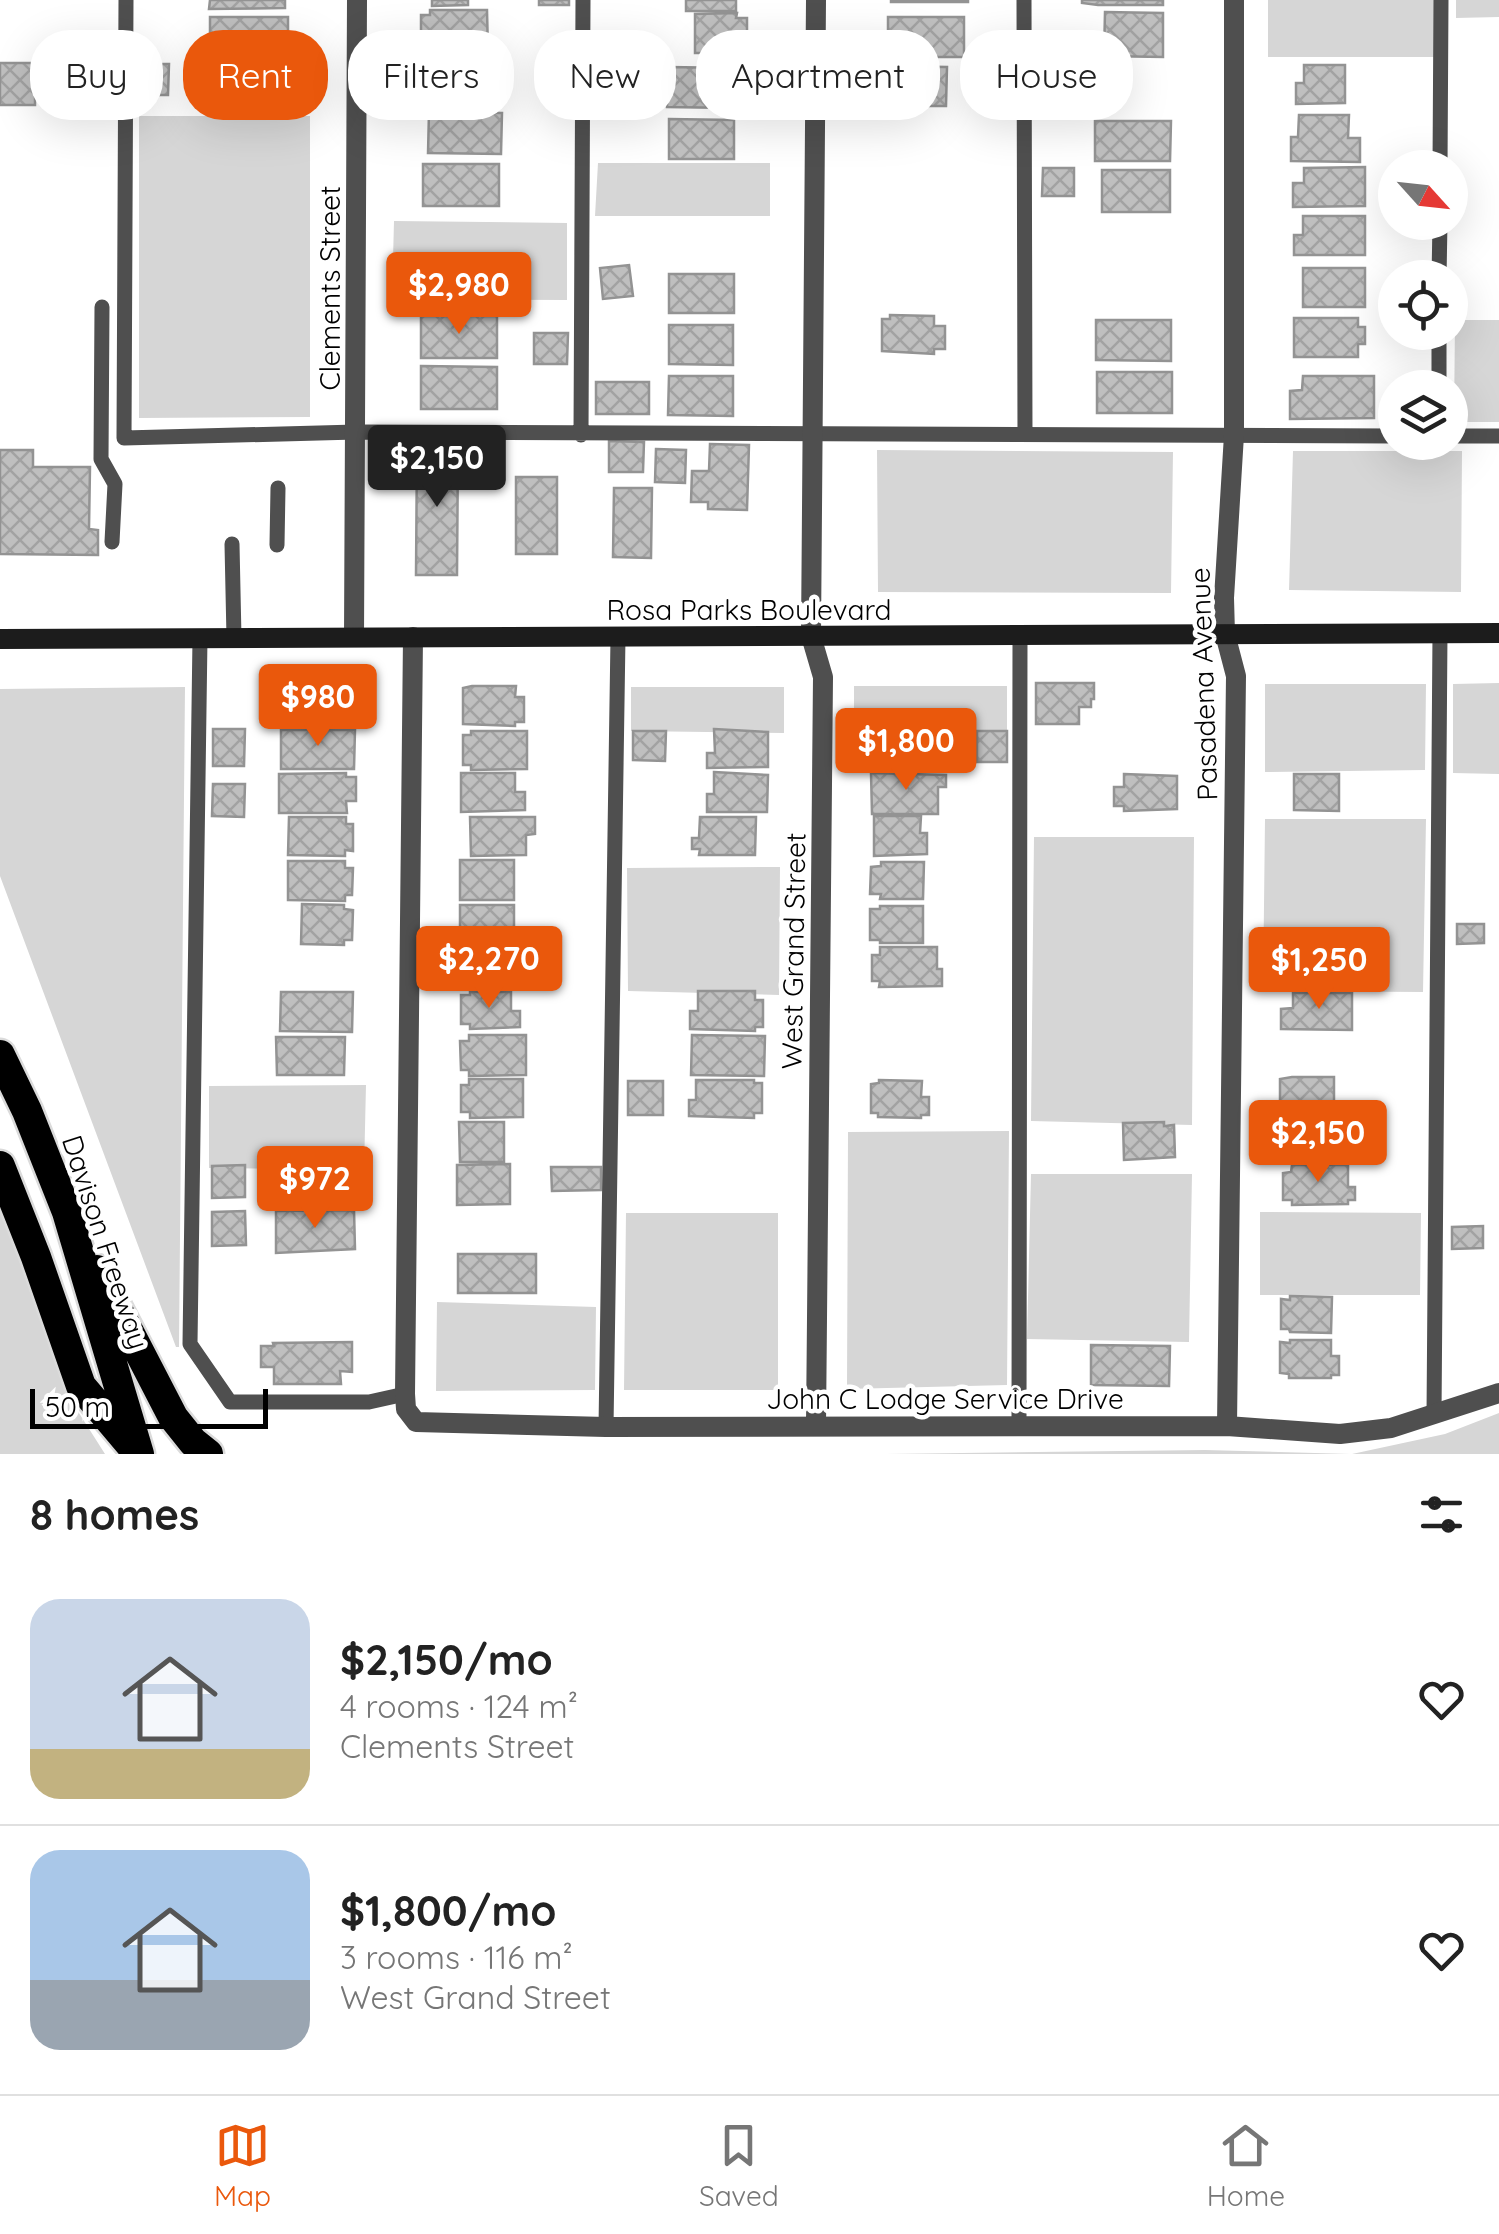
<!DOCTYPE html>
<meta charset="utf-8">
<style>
:root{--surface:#fff;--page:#f6f6f6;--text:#222;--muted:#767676;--line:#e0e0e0;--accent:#ea580c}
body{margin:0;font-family:Quicksand,sans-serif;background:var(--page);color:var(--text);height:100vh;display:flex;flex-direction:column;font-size:38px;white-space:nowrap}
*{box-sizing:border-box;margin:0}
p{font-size:32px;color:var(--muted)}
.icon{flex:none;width:55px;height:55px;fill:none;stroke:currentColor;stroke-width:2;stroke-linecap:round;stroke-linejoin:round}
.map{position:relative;height:1454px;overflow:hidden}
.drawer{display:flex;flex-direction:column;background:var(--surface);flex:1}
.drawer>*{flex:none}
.hud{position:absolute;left:30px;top:30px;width:1440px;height:90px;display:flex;gap:20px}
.needle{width:65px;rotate:117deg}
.controls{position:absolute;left:1378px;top:150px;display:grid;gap:20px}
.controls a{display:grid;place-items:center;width:90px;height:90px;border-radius:50%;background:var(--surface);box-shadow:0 10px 40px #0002;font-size:50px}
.scale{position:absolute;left:30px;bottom:25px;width:238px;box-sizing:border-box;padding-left:10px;border:5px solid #000;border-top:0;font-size:28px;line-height:35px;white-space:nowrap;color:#000;-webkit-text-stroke:8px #fff;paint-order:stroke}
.price{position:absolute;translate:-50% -85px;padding:0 22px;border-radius:10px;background:var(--accent);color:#fff;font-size:32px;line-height:65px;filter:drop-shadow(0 2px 5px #0008)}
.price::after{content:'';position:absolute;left:50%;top:60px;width:30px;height:22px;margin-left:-15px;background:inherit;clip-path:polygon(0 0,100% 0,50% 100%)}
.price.on{background:#222;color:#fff}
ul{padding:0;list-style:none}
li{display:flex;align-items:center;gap:30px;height:250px;padding:0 30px}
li+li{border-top:2px solid var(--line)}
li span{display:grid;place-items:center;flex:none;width:280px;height:200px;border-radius:30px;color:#555}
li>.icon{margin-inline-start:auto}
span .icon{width:120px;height:120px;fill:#fffc;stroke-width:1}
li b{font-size:42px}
h2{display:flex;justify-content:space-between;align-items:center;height:120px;padding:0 30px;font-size:42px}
.pill{padding:0 35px;border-radius:40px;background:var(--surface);box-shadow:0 10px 40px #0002;font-size:35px;line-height:90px}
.pill.on{background:var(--accent);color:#fff}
.tab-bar{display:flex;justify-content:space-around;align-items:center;height:140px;border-top:2px solid var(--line);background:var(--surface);font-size:28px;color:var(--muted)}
.tab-bar a{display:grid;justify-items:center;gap:5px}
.tab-bar .on{color:var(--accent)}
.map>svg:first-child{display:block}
.grass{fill:#d6d6d6}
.building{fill:url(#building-cross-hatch);stroke:#939393;stroke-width:2.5}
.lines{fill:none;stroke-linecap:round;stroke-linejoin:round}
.highway-casing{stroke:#dbdbdb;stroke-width:35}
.lane{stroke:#4f4f4f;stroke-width:15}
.street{stroke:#4f4f4f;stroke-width:20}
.secondary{stroke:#1c1c1c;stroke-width:20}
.highway{stroke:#000;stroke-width:30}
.labels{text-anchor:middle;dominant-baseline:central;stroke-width:9;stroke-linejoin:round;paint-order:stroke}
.street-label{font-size:28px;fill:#000;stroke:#fff}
</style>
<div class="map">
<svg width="1499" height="1454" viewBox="0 0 1499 1454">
<defs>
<pattern id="building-cross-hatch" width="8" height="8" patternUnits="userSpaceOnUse" patternTransform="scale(2.5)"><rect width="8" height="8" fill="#bfbfbf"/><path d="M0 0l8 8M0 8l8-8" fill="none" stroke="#a2a2a2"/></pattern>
</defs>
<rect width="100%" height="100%" fill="#fff"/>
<path class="grass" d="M1268 0H1435V57H1268Z
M1456 0H1499V17L1456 18Z
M139 116H310V417L139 418Z
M598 163H770V216H595Z
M394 221 567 223V300L392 299Z
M1455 320H1499V422H1454Z
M877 450 1173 452 1171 593 878 592Z
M1293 451H1462L1461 592 1289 590Z
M1499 683V774L1453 773V684Z
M1265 684H1426L1425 770 1265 772Z
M854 686H1007V732L854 729Z
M185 687 179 1347H176L0 876V689Z
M631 687H784V733L631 731Z
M1265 819H1426L1423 992 1263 991Z
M1034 837H1194L1192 1125 1031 1121Z
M780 867 779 995 628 991 627 868Z
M366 1085 364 1170 209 1168V1086Z
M1009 1131 1007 1385 847 1389 848 1132Z
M1031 1174H1192L1189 1342 1027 1339Z
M0 1204 65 1391 105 1454H0Z
M1260 1212 1421 1213 1420 1295H1260Z
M626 1213H778V1390H624Z
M437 1302 596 1307 595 1390 436 1391Z
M1499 1413V1454H1352L1445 1434Z
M1205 1450 1351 1454H886Z"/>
<path class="building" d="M210 0H285V8L209 9Z
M432 0H468V5L432 6Z
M539 0H569V5H539Z
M686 0H736V11H686Z
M891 0H968V2H891Z
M1082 0H1163V5H1098L1082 3Z
M430 10H487L488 51H430V48H421V15H430Z
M1105 12 1163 13V57L1104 56Z
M737 13 736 18H747V49L737 50V53H695V14Z
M210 17H288V58L210 59Z
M888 17H964V57H888Z
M421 61H479V98H421Z
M0 63H35V105H0Z
M139 64H169L168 95H139Z
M1304 65H1345V103L1296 104V83H1304Z
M600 66 629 67V108H600Z
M882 66 947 67 946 106H882Z
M668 67 732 68V108L667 107Z
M216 68 288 71 287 90 277 91V109H227V91H217Z
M429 112 502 113 501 154 428 153Z
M1299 115H1349L1348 138H1360V162L1291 161V137H1298Z
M669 119 734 120V159H669Z
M1095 121H1171L1170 161H1095Z
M423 164H499V206H423Z
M1365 167V206L1293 207V183H1304V168Z
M1043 168H1074V196H1042Z
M1102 170H1170V212H1102Z
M1391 179H1395V213H1391Z
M1303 216H1365V255H1294V235H1303Z
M629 265 633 296 603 299 600 268Z
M1303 268H1365V307H1303Z
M669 274H734V313H669Z
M890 315 934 316V326H945V349H934V354L882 351V319H890Z
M421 316H497V358H421Z
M1294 318H1358V327H1365V344H1358V357H1294Z
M1096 320H1171V361L1096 360Z
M669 325H733V365L669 364Z
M534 333H568L567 364H534Z
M421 366 497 367V409H421Z
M1097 372H1172V413H1097Z
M669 376H733V416L668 415Z
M1303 376H1374V418L1290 419V391L1302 390Z
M596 382H649V414H596Z
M609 441 644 442 643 472H609Z
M710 444 749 445 747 510 708 509V502H691L692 471H709Z
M417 445 458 446 457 575H416Z
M656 449 686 450 685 483 655 482Z
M0 450H33V467H90L89 529 98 530V555L0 554Z
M516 477H557V554H516Z
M614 488H652L651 558 613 557Z
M1036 683H1094V699H1091V707H1079V724H1036Z
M472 686H516L515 697H524V722H515V726L463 724V688Z
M939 728V770H872V729Z
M213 729H245L244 766H213Z
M714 729 768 732V767L707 768V753H715Z
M281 730H355L354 769H281Z
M471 731H527V769L471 770V765H463V735H471Z
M633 731H666L665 761 633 760Z
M977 731H1007V762H977Z
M714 772 768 775 767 812H707V794H714Z
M346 773V777H356V801H346L347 813H279V774Z
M461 773H515V792H525V810L461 812Z
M871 773 946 775V787H938V814H872Z
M1124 774 1177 776V809L1124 811V806H1114V787H1124Z
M1294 774H1339V811L1294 810Z
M213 784H245L244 817 212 816Z
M874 816H921L920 833H927V854L874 856Z
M289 817H346V824H353V851L345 850V856L288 855Z
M470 817H535V834L526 835V855L471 856Z
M700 817H756L755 855H699L700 849H692V838H699Z
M460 860H514V900H460Z
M288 861H345V868H353L352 895H345V901L288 900Z
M881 862H924L923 899H880L881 894H870L871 867 881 866Z
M302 904 344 905V909L353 910 352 940H344V945L301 944Z
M460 905H514V943H460Z
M880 906H923V943H880V940H870V909H880Z
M1457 924H1484V943L1457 944Z
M880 947H937V969H942V986L879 987 880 981H872V955H880Z
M698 991H755V1000H763V1027H755V1031L690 1029V1011H698Z
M281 992H353L352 1032 280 1031Z
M470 992H511V1011H520V1027L470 1029V1024H461V995H470Z
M1293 993H1352V1030L1281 1029V1009L1293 1008Z
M469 1035H526V1075L469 1076V1070H461L460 1041H469Z
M692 1035 765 1036 764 1076 691 1075Z
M276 1037H345L344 1075H277Z
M1292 1077H1334V1117L1280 1114V1079Z
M469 1079H523V1117L470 1118V1112H461V1085H469Z
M696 1080H754V1083H762V1113H754V1118L689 1116V1100H696Z
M879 1080 922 1081 921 1097H929V1115H921V1118L878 1117V1113H871V1084L879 1083Z
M628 1081H663V1115H628Z
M459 1122H504V1162H460Z
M1164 1122V1126L1174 1125 1175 1157 1124 1160 1123 1123Z
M1281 1122H1349V1145L1355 1146 1354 1162H1281Z
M510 1164V1204L457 1205V1165Z
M245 1165V1197L212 1198V1166Z
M1292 1165H1348V1187H1355V1200H1348V1204L1292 1205V1200H1283V1173L1291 1172Z
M298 1166 352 1167V1205L297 1204Z
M551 1167H601V1190L552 1191Z
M354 1210 355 1249 276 1253V1211Z
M245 1211 246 1245 212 1246V1212Z
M1483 1226V1248L1452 1249V1227Z
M458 1254H536V1293H458Z
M1290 1296 1332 1297 1331 1333 1290 1332 1289 1329H1281V1299L1290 1300Z
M1290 1340H1331V1356H1339V1375H1331V1378H1289V1374L1280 1373V1342L1290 1343Z
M352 1342V1372L340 1371 341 1384H274V1367H261V1346H274L273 1343Z
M1091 1345 1170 1346 1169 1386 1091 1385Z"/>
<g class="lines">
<g class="highway-casing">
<path id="highway" d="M0 1055 27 1111 67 1212 139 1454
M0 1166 36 1257 81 1386 130 1444
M97 1270 173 1417 193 1442 208 1454"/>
</g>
<path class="lane" d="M126 0 124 438 356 432 1395 436
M1024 0 1025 434
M1440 168 1441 0
M1439 278 1440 222
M102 307 101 459 115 484 112 542
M1439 388V332
M581 435 583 0
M1450 436H1499
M232 544 234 638
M277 545 278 488
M200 638 190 1344 230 1402H369L405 1394
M1434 1416 1440 633
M1019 1426 1020 635
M606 1427 618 637"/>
<path class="street" d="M354 637 357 0
M413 637 405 1394 406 1409 416 1422 606 1427 1227 1426 1340 1434 1391 1428 1499 1393
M816 1425 823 677 811 636 816 0
M1227 1426 1236 676 1225 634 1224 598 1234 435V0"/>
<path class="secondary" d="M0 639 1499 633"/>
<use href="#highway" class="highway"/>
</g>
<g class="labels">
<g class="street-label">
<text transform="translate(329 288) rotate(-90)">Clements Street</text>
<text x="749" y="609">Rosa Parks Boulevard</text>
<text transform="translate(1203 684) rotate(-92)">Pasadena Avenue</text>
<text transform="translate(793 951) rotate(-89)">West Grand Street</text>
<text transform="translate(106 1242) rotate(72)">Davison Freeway</text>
<text x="945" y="1398">John C Lodge Service Drive</text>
</g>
</g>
</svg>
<div class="controls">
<a><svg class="needle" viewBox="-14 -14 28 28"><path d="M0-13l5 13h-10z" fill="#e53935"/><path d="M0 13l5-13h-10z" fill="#767676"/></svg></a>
<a><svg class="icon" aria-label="locate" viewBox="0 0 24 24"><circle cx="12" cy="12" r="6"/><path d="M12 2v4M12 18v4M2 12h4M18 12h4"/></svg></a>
<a><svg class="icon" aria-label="layers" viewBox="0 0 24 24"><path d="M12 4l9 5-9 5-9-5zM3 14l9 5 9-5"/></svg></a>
</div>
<div class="scale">50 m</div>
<b class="price" style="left:459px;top:337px">$2,980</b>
<b class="price on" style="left:437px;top:510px">$2,150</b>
<b class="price" style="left:318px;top:749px">$980</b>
<b class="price" style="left:906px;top:793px">$1,800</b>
<b class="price" style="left:489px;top:1011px">$2,270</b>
<b class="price" style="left:1319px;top:1012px">$1,250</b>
<b class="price" style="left:1318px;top:1185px">$2,150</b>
<b class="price" style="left:315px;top:1231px">$972</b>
<div class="hud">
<a class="pill">Buy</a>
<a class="pill on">Rent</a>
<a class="pill">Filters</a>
<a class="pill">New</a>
<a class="pill">Apartment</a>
<a class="pill">House</a>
</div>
</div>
<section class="drawer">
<h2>8 homes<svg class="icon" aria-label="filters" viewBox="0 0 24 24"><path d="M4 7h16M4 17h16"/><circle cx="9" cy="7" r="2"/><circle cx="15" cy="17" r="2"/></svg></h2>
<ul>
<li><span style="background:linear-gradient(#c9d6e8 75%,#c2b280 0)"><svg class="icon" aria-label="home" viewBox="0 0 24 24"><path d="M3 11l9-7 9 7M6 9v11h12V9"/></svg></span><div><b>$2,150/mo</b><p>4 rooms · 124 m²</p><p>Clements Street</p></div><svg class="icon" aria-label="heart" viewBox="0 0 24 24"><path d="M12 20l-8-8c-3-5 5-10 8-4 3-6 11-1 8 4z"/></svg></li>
<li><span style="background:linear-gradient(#a9c7e8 65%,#9aa5b1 0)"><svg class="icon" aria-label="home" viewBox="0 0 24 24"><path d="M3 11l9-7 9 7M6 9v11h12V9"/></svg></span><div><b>$1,800/mo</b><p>3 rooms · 116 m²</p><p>West Grand Street</p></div><svg class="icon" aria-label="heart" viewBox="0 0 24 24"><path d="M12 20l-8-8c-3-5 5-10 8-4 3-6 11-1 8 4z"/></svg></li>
</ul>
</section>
<nav class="tab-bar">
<a class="on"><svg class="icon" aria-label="map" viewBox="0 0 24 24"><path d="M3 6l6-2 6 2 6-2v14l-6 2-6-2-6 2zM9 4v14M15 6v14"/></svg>Map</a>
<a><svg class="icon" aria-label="saved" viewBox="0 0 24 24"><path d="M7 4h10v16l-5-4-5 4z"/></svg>Saved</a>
<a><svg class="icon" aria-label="home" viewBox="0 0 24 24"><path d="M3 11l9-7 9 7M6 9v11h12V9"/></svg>Home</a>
</nav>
